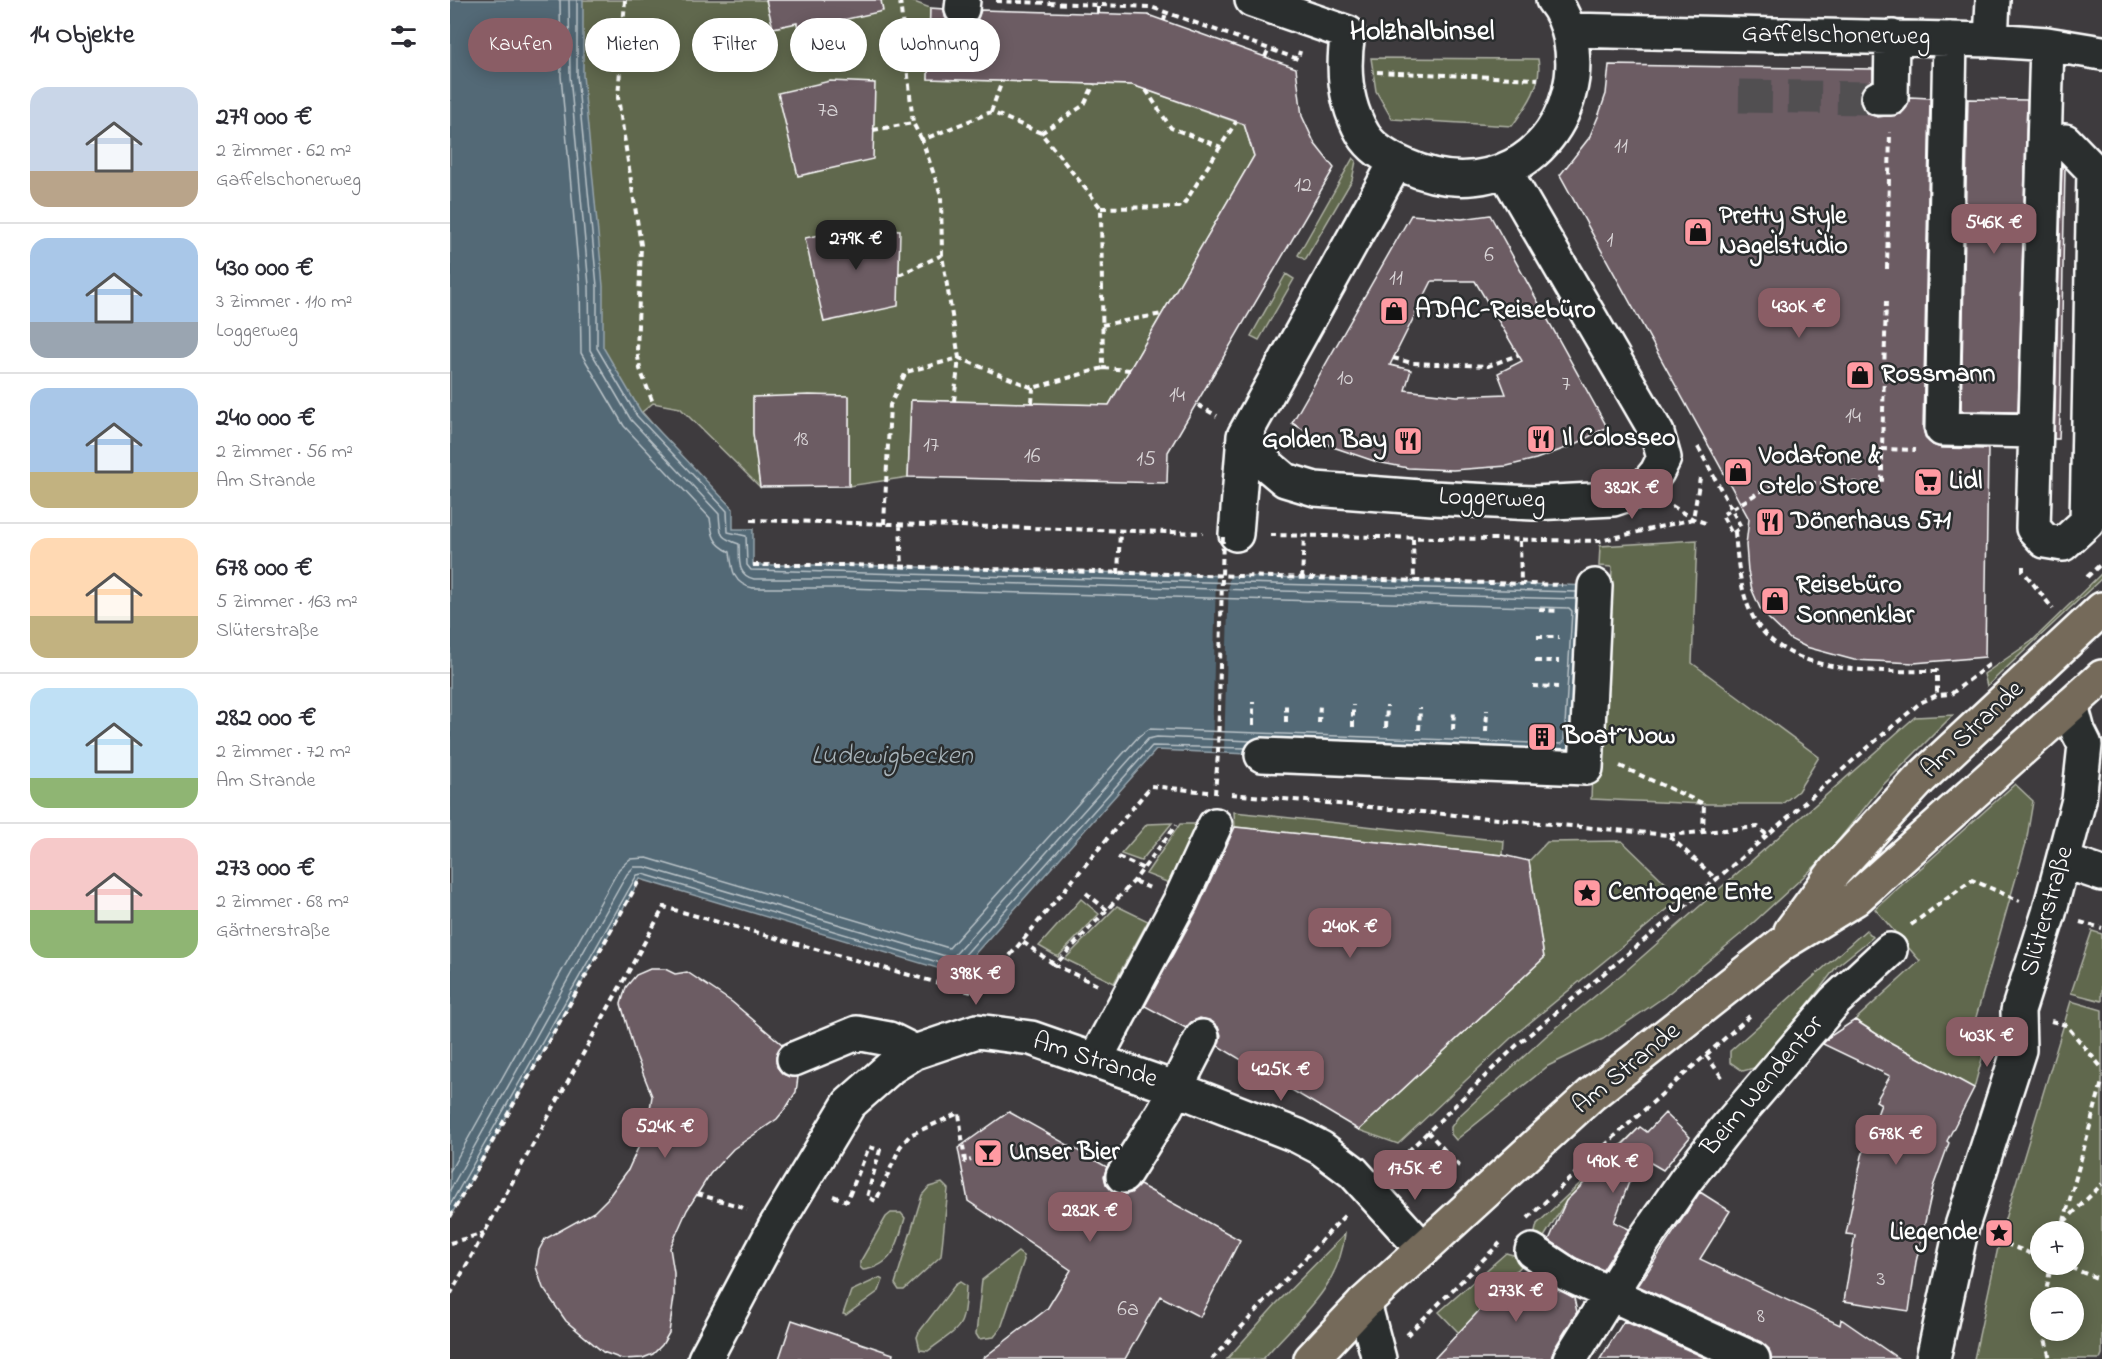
<!DOCTYPE html>
<html lang="de">
<meta charset="utf-8">
<style>
:root{--surface:#fff;--page:#f2f2f3;--text:#2b2b33;--muted:#7c7c81;--line:#e1e1e2;--accent:#8a5d65}
body{margin:0;font-family:"Indie Flower",sans-serif;background:var(--page);color:var(--text);height:100vh;display:flex;flex-direction:column;font-size:22px;white-space:nowrap}
*{box-sizing:border-box;margin:0}
p{font-size:20px;color:var(--muted)}
.icon{flex:none;width:33px;height:33px;fill:none;stroke:currentColor;stroke-width:2;stroke-linecap:round;stroke-linejoin:round}
.map{position:relative;flex:1;overflow:hidden}
.sheet{display:flex;flex-direction:column;background:var(--surface);width:450px}
.sheet>*{flex:none}
.guide{position:absolute;left:18px;top:18px;width:570px;height:54px;display:flex;gap:12px}
.controls{position:absolute;left:1580px;top:1221px;display:grid;gap:12px}
.controls a{display:grid;place-items:center;width:54px;height:54px;border-radius:50%;background:var(--surface);box-shadow:0 3px 15px #0003;font-size:30px}
.price{position:absolute;translate:-50% -51px;padding:0 14px;border-radius:12px;background:var(--accent);color:#fff;font-size:20px;line-height:39px;filter:drop-shadow(0 2px 3px #0008)}
.price::after{content:'';position:absolute;left:50%;top:36px;width:18px;height:14px;margin-left:-9px;background:inherit;clip-path:polygon(0 0,100% 0,50% 100%)}
.price.active{background:#222;color:#fff}
ul{padding:0;list-style:none}
li{display:flex;align-items:center;gap:18px;height:150px;padding:0 30px}
li+li{border-top:2px solid var(--line)}
li span{display:grid;place-items:center;flex:none;width:168px;height:120px;border-radius:18px;color:#555}
li>.icon{margin-inline-start:auto}
span .icon{width:72px;height:72px;fill:#fffc;stroke-width:1}
li b{font-size:26px}
h2{display:flex;justify-content:space-between;align-items:center;height:72px;padding:0 30px;font-size:26px}
.pill{padding:0 21px;border-radius:27px;background:var(--surface);box-shadow:0 3px 15px #0003;font-size:21px;line-height:54px}
.pill.active{background:var(--accent);color:#fff}
main{display:flex;flex:1;min-height:0}
.map>svg:first-child{display:block}
.green{fill:#60674d;stroke:#b0b3a6;stroke-width:1.5;fill-rule:evenodd}
.water{fill:#526976;stroke:#97a5ad;stroke-width:1.5}
.pier{fill:#3e3b3e}
.lines{fill:none;stroke-linecap:round;stroke-linejoin:round}
.shore{stroke:#bac3c8;stroke-width:1.5}
.building{fill:#6c5b64;stroke:#fff;stroke-width:1.5;fill-rule:evenodd}
.minor-tunnel{stroke:#514f51;stroke-width:33;stroke-dasharray:33 16;stroke-linecap:butt}
.minor-casing{stroke:#fff;stroke-width:38}
.major-casing{stroke:#fff;stroke-width:38}
.path{stroke:#fff;stroke-width:4;stroke-dasharray:6 4.5;stroke-linecap:butt}
.minor{stroke:#2a2d2e;stroke-width:33}
.major{stroke:#746a5a;stroke-width:33}
.path-bridge{stroke:#fff;stroke-width:4;stroke-dasharray:6 4.5;stroke-linecap:butt}
.labels{text-anchor:middle;dominant-baseline:central;stroke-width:5;stroke-linejoin:round;paint-order:stroke}
.number-label{font-size:22px;fill:#dad6d8}
.street-label{font-size:26px;fill:#fff;stroke:#2a2d2e}
.poi-label{font-size:26px;font-weight:bold;fill:#fff;stroke:#2a2d2e;text-anchor:start}
.water-label{font-size:27px;font-style:italic;fill:#a8b4ba;stroke:#2a2d2e}
.quarter-label{font-size:28px;font-weight:bold;fill:#fff;stroke:#2a2d2e}
</style>
<main>
<section class="sheet">
<h2>14 Objekte<svg class="icon" aria-label="filters" viewBox="0 0 24 24"><path d="M4 7h16M4 17h16"/><circle cx="9" cy="7" r="2"/><circle cx="15" cy="17" r="2"/></svg></h2>
<ul>
<li><span style="background:linear-gradient(#c9d6e8 70%,#b9a48a 0)"><svg class="icon" aria-label="home" viewBox="0 0 24 24"><path d="M3 11l9-7 9 7M6 9v11h12V9"/></svg></span><div><b>279 000 €</b><p>2 Zimmer · 62 m²</p><p>Gaffelschonerweg</p></div></li>
<li><span style="background:linear-gradient(#a9c7e8 70%,#9aa5b1 0)"><svg class="icon" aria-label="home" viewBox="0 0 24 24"><path d="M3 11l9-7 9 7M6 9v11h12V9"/></svg></span><div><b>430 000 €</b><p>3 Zimmer · 110 m²</p><p>Loggerweg</p></div></li>
<li><span style="background:linear-gradient(#a9c7e8 70%,#c2b280 0)"><svg class="icon" aria-label="home" viewBox="0 0 24 24"><path d="M3 11l9-7 9 7M6 9v11h12V9"/></svg></span><div><b>240 000 €</b><p>2 Zimmer · 56 m²</p><p>Am Strande</p></div></li>
<li><span style="background:linear-gradient(#ffd9b3 65%,#c2b280 0)"><svg class="icon" aria-label="home" viewBox="0 0 24 24"><path d="M3 11l9-7 9 7M6 9v11h12V9"/></svg></span><div><b>678 000 €</b><p>5 Zimmer · 163 m²</p><p>Slüterstraße</p></div></li>
<li><span style="background:linear-gradient(#bfe0f5 75%,#8fb573 0)"><svg class="icon" aria-label="home" viewBox="0 0 24 24"><path d="M3 11l9-7 9 7M6 9v11h12V9"/></svg></span><div><b>282 000 €</b><p>2 Zimmer · 72 m²</p><p>Am Strande</p></div></li>
<li><span style="background:linear-gradient(#f6c9c9 60%,#8fb573 0)"><svg class="icon" aria-label="home" viewBox="0 0 24 24"><path d="M3 11l9-7 9 7M6 9v11h12V9"/></svg></span><div><b>273 000 €</b><p>2 Zimmer · 68 m²</p><p>Gärtnerstraße</p></div></li>
</ul>
</section>
<div class="map">
<svg width="1652" height="1359" viewBox="0 0 1652 1359">
<rect width="100%" height="100%" fill="#3e3b3e"/>
<filter id="ink" filterUnits="userSpaceOnUse"><feTurbulence type="fractalNoise" baseFrequency=".0167" numOctaves="2"/><feDisplacementMap in="SourceGraphic" scale="12" xChannelSelector="R" yChannelSelector="G"/><feConvolveMatrix kernelMatrix="1 2 1 2 8 2 1 2 1" color-interpolation-filters="sRGB"/></filter>
<g filter="url(#ink)">
<path class="green" d="M60 0H459L480 8 478 79 682 85 794 125 804 156 659 405 461 400 458 477 399 486V397L303 398V433L310 487 230 408 203 403 192 412 229 455 283 509 243 478 152 368Z
M921 58 1088 59C1093 85 1076 107 1062 126L942 119 926 91Z
M903 158 906 161 902 180 855 260 848 255Z
M836 274 844 279 809 340 801 336Z
M1247 540 1242 663 1369 757 1348 791 1332 804H1254L1141 799 1149 598H1161L1162 567 1149 566 1150 546Z
M1652 573V578L1537 686 1534 674 1582 641Z
M1503 715 1432 786 1375 857 1291 934 1214 997 1153 1039 1098 1066 1006 1140 1001 1134V1127L1008 1117 1096 1036 1177 970 1465 717Z
M1565 784 1583 801 1576 843 1520 1038 1536 1044 1524 1088 1436 1040 1405 1020 1470 961 1425 909Z
M784 812 1054 841 1053 855 785 827Z
M722 823 691 861 671 854 697 824Z
M730 824H751L722 884 696 874Z
M1172 841 1231 898 1061 1038 948 1144 909 1130 1094 958 1079 861 1097 842Z
M631 899 649 914 608 957 589 946Z
M667 906 698 921 664 983 615 959Z
M1416 930 1423 937 1387 966 1311 1066 1293 1071 1280 1062V1051Z
M1642 931 1652 934V1001L1621 993Z
M1621 1001 1652 1010V1354L1650 1359H1524L1552 1229ZM1590 1232H1623V1264H1590ZM1590 1298H1623V1330H1590Z
M1190 1127 1116 1201 1091 1242 1084 1236 1087 1224Z
M492 1183 498 1189 491 1256 454 1290H449L445 1284 472 1195 479 1187Z
M441 1213H451L455 1218C448 1243 444 1266 413 1270L410 1267V1262L436 1217Z
M895 1234C888 1291 848 1318 813 1359H777L826 1304Z
M568 1252 573 1256 574 1260 551 1328 544 1337 529 1339 526 1334 532 1280Z
M1056 1253 1070 1257 1074 1263 1009 1333 989 1312Z
M429 1278 433 1280 429 1291 396 1315 393 1314 401 1291Z
M510 1282 516 1286C514 1331 512 1325 478 1351L470 1350 467 1337 469 1332 505 1285Z"/>
<path class="water" d="M0 0H133V75L153 286V347L191 412 283 509V529H303V565H395L1145 586 1136 768 706 750 507 974 190 879 0 1217Z"/>
<path class="pier" d="M766 573 779 574 774 753 762 752Z"/>
<g class="lines">
<path class="shore" d="M119 0 120 76 139 286 140 350 181 420 269 514C271 535 268 537 289 544 290 559 286 575 304 579H395L1126 599
M127 0V75L147 286V348L187 416 277 511 278 532 296 536 297 565 301 570 1127 592
M0 1171 169 869 180 859 197 858 499 948 689 736 699 729 1111 744 1114 741 1122 611 1119 608 394 588H303C283 584 282 570 280 552 263 544 262 535 260 518L174 426 131 353 130 286 111 76 110 0
M0 1190 177 874 184 867H195L502 958 698 739 707 737 802 741
M0 1205 187 875 193 874 504 967 702 746 796 748"/>
</g>
<path class="building" d="M316 0H431L433 11 348 30 347 23 323 28Z
M480 8 494 9 495 17 500 24 511 28 520 26 527 21 531 10 698 15 846 68 852 116 865 144 884 168 718 452 717 483 458 477 461 400 659 405 804 156 794 124 682 85 478 79Z
M1159 65 1423 69V81L1412 88 1409 99 1412 107 1418 114 1428 117 1451 114 1457 107 1460 97 1480 98 1473 429 1476 439 1483 445 1492 448 1538 449 1535 657 1464 663 1404 660 1356 647 1340 639 1319 619 1310 608 1302 590 1298 571 1296 545 1299 519 1110 175 1139 138 1148 117 1156 94Z
M380 81 425 83 423 159 348 176 328 93Z
M1518 99 1577 100 1568 412 1511 411Z
M1612 165 1615 168 1610 415 1609 439H1604Z
M961 215 1012 219 1040 215 1157 427 1124 445 1086 459 1057 466 1003 470 958 468 927 462 880 446 842 423ZM982 281H1025L1072 361 1048 373 1056 394 1007 396 955 390 961 370 940 365Z
M404 228 450 230 448 306 374 322 355 238Z
M359 395 399 396V486L310 487 303 433V397Z
M785 827 1053 855 1079 861 1094 958 909 1130 768 1046 771 1035 768 1027 761 1021 750 1018 741 1022 736 1028 695 1006 747 910Z
M200 969H215L225 974 237 972 282 1002 333 1045 326 1056 327 1067 333 1074 341 1077H348L346 1092 336 1108 327 1119 283 1149 260 1174 237 1210 220 1248 224 1273V1297L219 1333 212 1345 203 1354 193 1358 172 1359 153 1352 116 1321 93 1288 86 1267 89 1250 95 1239 144 1212 157 1199 178 1170 188 1148 198 1122 202 1096 185 1053 171 1004 176 987 186 975Z
M1405 1020 1436 1040 1524 1088 1497 1141 1499 1143 1483 1187 1466 1262 1459 1311 1394 1301 1405 1235 1396 1234 1412 1156 1431 1104 1426 1101 1440 1076 1373 1044 1379 1037Z
M559 1112 657 1167 654 1176 656 1184 664 1192 672 1195 681 1193 690 1185 790 1240 750 1317 710 1296 675 1359H532L597 1309 621 1270 518 1201 508 1148Z
M1215 1113 1240 1137 1213 1170 1201 1163 1179 1182 1164 1222 1179 1229 1153 1270 1126 1258 1099 1240 1116 1201 1190 1127 1197 1132Z
M1250 1192 1280 1211 1250 1259 1390 1325 1391 1319 1449 1359H1321L1319 1349 1311 1342 1188 1286Z
M1066 1271 1081 1279 1083 1274 1124 1298 1127 1312 1104 1349 1101 1359H984Z
M342 1320 443 1354 442 1359H329Z
M1174 1321 1258 1359H1150Z"/>
<g class="lines">
<path class="minor-tunnel" d="M1289 96 1428 98"/>
<g class="minor-casing">
<path id="minor" d="M802 0 898 33C892 68 894 102 913 134 922 149 939 159 956 166 1031 200 1110 162 1122 78 1125 53 1120 20 1103 0
M512 9 513 0
M1119 30 1541 40 1597 44 1652 53
M1500 39 1492 429 1585 431
M1541 40 1543 0
M1597 44 1583 528 1595 541 1613 544 1637 522 1652 503
M1428 98H1441L1442 37
M1615 141 1644 171 1637 522
M794 436 816 464 835 480 865 489 983 498 1084 503 1163 499 1193 489 1207 472 1214 458 1207 433 1055 171
M786 534 794 436 946 162
M812 755 1136 768 1145 586
M1613 861 1652 874
M344 1059 407 1033 439 1039 465 1052
M645 1060 730 901 765 825
M673 1176 714 1111 752 1037
M1082 1251 1117 1274 1303 1359
M914 1303 929 1359
M255 1359 325 1227 399 1104 441 1067 465 1052 527 1031 581 1038 727 1089 848 1136 871 1148 903 1172 973 1249
M1120 1359 1192 1243 1235 1181 1274 1131 1385 1001 1440 950
M1483 1359 1512 1226 1569 1050 1568 1011 1599 913 1629 800 1635 745 1628 731 1621 705"/>
</g>
<g class="major-casing">
<path id="major" d="M1341 931 1385 871 1470 779 1652 609
M861 1359 914 1303 1142 1094 1333 943 1405 899 1652 677"/>
</g>
<path class="path" d="M175 0 168 98 191 245 187 351 190 369 203 403
M450 0 463 123 472 140
M546 1 701 7 848 59 850 51
M648 13V5
M714 21 716 12
M815 57 819 48
M927 72 1088 79
M696 90 721 128 771 147
M541 112 552 81
M423 130 463 123
M591 133 634 105 644 84
M651 208 732 207 786 122
M1437 269 1440 132
M449 275 492 255
M1436 301 1432 449 1466 450
M652 325 712 314
M943 358 962 363 1038 366 1068 355
M653 368 680 370
M582 403 583 388
M748 405 767 416
M1248 447 1291 527 1282 534 1272 515 1324 483H1432V449
M1222 506 1243 519 1259 524
M301 520 753 533
M434 524 440 405 456 372 509 358 583 388 653 368 651 208 591 133 541 112 472 140 491 195 492 255 509 358 504 401
M450 524 452 567
M1285 532C1288 566 1291 612 1318 637 1359 676 1434 671 1487 671V695
M820 535 1150 541 1243 519 1250 478
M963 539 964 582
M1070 541 1071 584
M303 565H395L1112 585
M1573 566V571L1603 609
M668 574 670 531
M1637 577 1652 563
M852 579 854 536
M1089 610 1110 611
M1087 637H1109
M1085 661H1109
M1083 686 1108 687
M836 722V703
M869 723 870 704
M803 725V702
M903 727V705
M936 728 937 706
M969 730 970 708
M1003 730 1004 709
M1036 732 1037 710
M1170 766 1254 804 1253 832
M765 794 768 753
M781 794 1218 835 1266 879
M1219 835 1308 827 1317 835
M668 857 694 869
M684 881 700 888
M636 893 657 910
M1630 922 1652 928
M1461 925 1522 880 1570 901
M573 942 605 965
M647 985 605 965 684 881 726 825
M1601 1021 1616 1025 1652 1068
M1256 1055 1274 1080
M977 1131 1011 1168
M943 1166 1067 1045 1238 904 1422 744 1470 703 1487 695 1501 694 1540 664
M247 1194 289 1206 297 1210
M383 1196 397 1201 419 1147 430 1150 417 1197 426 1201 450 1147 460 1135 509 1113 515 1162 521 1160
M0 1217 190 879
M1078 1218 1164 1137 1303 1013
M1614 1222 1652 1184
M1611 1232 1652 1082
M1546 1240 1590 1257
M0 1243 34 1233
M1611 1264 1652 1280
M0 1295 214 907 528 994 701 786 758 792
M1595 1298 1601 1264
M1593 1330 1600 1359
M957 1335 1050 1243
M762 1359 896 1214"/>
<use href="#minor" class="minor"/>
<use href="#major" class="major"/>
<path class="path-bridge" d="M768 753 773 533"/>
</g>
</g>
<defs>
<g id="shop-square" transform="scale(1.5)"><rect x="-9" y="-9" width="18" height="18" rx="4" fill="#ff9aa2" stroke="#2a2d2e"/><path d="M-5-2.5h2.3a2.7 3.5 0 0 1 5.4 0H5L5.5 6h-11ZM-1.5-2.5h3a1.5 2.3 0 0 0-3 0Z" fill="#111"/></g>
<g id="restaurant-square" transform="scale(1.5)"><rect x="-9" y="-9" width="18" height="18" rx="4" fill="#ff9aa2" stroke="#2a2d2e"/><path d="M-5-6h1v4h1v-4h1v4h1v-4h1v5L-1.5 .5V6h-2V.5L-5-1ZM5-6V6H3V1.5H1.5Q1.5-4 5-6Z" fill="#111"/></g>
<g id="supermarket-square" transform="scale(1.5)"><rect x="-9" y="-9" width="18" height="18" rx="4" fill="#ff9aa2" stroke="#2a2d2e"/><path d="M-6-5.5h2.5l.6 2H6L4.5 2H-2.5L-4.4-4H-6ZM-1.5 3.2a1.3 1.3 0 1 0 .1 0ZM3 3.2a1.3 1.3 0 1 0 .1 0Z" fill="#111"/></g>
<g id="building-square" transform="scale(1.5)"><rect x="-9" y="-9" width="18" height="18" rx="4" fill="#ff9aa2" stroke="#2a2d2e"/><path d="M-4-6H4V6H1V3H-1V6H-4ZM-2.5-4.3h1.7v1.8h-1.7ZM.8-4.3h1.7v1.8H.8ZM-2.5-1h1.7V.8h-1.7ZM.8-1h1.7V.8H.8Z" fill="#111"/></g>
<g id="sight-square" transform="scale(1.5)"><rect x="-9" y="-9" width="18" height="18" rx="4" fill="#ff9aa2" stroke="#2a2d2e"/><path d="M0-6L1.8-2.2L6-1.7L2.9 1.2L3.7 5.4L0 3.3L-3.7 5.4L-2.9 1.2L-6-1.7L-1.8-2.2Z" fill="#111"/></g>
<g id="bar-square" transform="scale(1.5)"><rect x="-9" y="-9" width="18" height="18" rx="4" fill="#ff9aa2" stroke="#2a2d2e"/><path d="M-6-5H6L.8 .8V4.5H3.5V6h-7V4.5H-.8V.8Z" fill="#111"/></g>
</defs>
<g fill-rule="evenodd">
<use href="#shop-square" x="1248" y="232"/>
<use href="#shop-square" x="944" y="311"/>
<use href="#shop-square" x="1410" y="375"/>
<use href="#restaurant-square" x="1091" y="439"/>
<use href="#restaurant-square" x="958" y="441"/>
<use href="#shop-square" x="1288" y="472"/>
<use href="#supermarket-square" x="1478" y="482"/>
<use href="#restaurant-square" x="1320" y="522"/>
<use href="#shop-square" x="1325" y="601"/>
<use href="#building-square" x="1092" y="737"/>
<use href="#sight-square" x="1137" y="893"/>
<use href="#bar-square" x="538" y="1153"/>
<use href="#sight-square" x="1549" y="1233"/>
</g>
<g class="labels">
<g class="number-label">
<text x="378" y="111">7a</text>
<text x="1171" y="147">11</text>
<text x="853" y="186">12</text>
<text x="1160" y="241">1</text>
<text x="1039" y="256">6</text>
<text x="946" y="279">11</text>
<text x="895" y="379">10</text>
<text x="1116" y="385">7</text>
<text x="727" y="396">14</text>
<text x="1403" y="417">14</text>
<text x="351" y="440">18</text>
<text x="481" y="446">17</text>
<text x="582" y="457">16</text>
<text x="696" y="460">15</text>
<text x="1431" y="1280">3</text>
<text x="678" y="1310">6a</text>
<text x="1311" y="1317">8</text>
</g>
<g class="street-label">
<text transform="translate(1386 36) rotate(1)">Gaffelschonerweg</text>
<text transform="translate(1042 499) rotate(2)">Loggerweg</text>
<text transform="translate(1523 730) rotate(-43)">Am Strande</text>
<text transform="translate(1598 911) rotate(-74)">Slüterstraße</text>
<text transform="translate(645 1061) rotate(18)">Am Strande</text>
<text transform="translate(1177 1069) rotate(-39)">Am Strande</text>
<text transform="translate(1313 1086) rotate(-50)">Beim Wendentor</text>
</g>
<g class="poi-label">
<text x="1269" y="217">Pretty Style<tspan x="1269" dy="30">Nagelstudio</tspan></text>
<text x="965" y="311">ADAC-Reisebüro</text>
<text x="1431" y="375">Rossmann</text>
<text x="1112" y="439">Il Colosseo</text>
<text x="937" y="441" text-anchor="end">Golden Bay</text>
<text x="1309" y="457">Vodafone &amp;<tspan x="1309" dy="30">Otelo Store</tspan></text>
<text x="1499" y="482">Lidl</text>
<text x="1341" y="522">Dönerhaus 571</text>
<text x="1346" y="586">Reisebüro<tspan x="1346" dy="30">Sonnenklar</tspan></text>
<text x="1113" y="737">Boat~Now</text>
<text x="1158" y="893">Centogene Ente</text>
<text x="559" y="1153">Unser Bier</text>
<text x="1528" y="1233" text-anchor="end">Liegende</text>
</g>
<g class="water-label">
<text x="442" y="756">Ludewigbecken</text>
</g>
<g class="quarter-label">
<text x="972" y="32">Holzhalbinsel</text>
</g>
</g>
</svg>
<div class="controls">
<a>+</a>
<a>−</a>
</div>
<b class="price" style="left:1544px;top:255px">546K €</b>
<b class="price active" style="left:406px;top:271px">279K €</b>
<b class="price" style="left:1349px;top:339px">430K €</b>
<b class="price" style="left:1182px;top:520px">382K €</b>
<b class="price" style="left:900px;top:959px">240K €</b>
<b class="price" style="left:526px;top:1006px">398K €</b>
<b class="price" style="left:1537px;top:1068px">403K €</b>
<b class="price" style="left:831px;top:1102px">425K €</b>
<b class="price" style="left:215px;top:1159px">524K €</b>
<b class="price" style="left:1446px;top:1166px">678K €</b>
<b class="price" style="left:1163px;top:1194px">490K €</b>
<b class="price" style="left:965px;top:1201px">175K €</b>
<b class="price" style="left:640px;top:1243px">282K €</b>
<b class="price" style="left:1066px;top:1323px">273K €</b>
<div class="guide">
<a class="pill active">Kaufen</a>
<a class="pill">Mieten</a>
<a class="pill">Filter</a>
<a class="pill">Neu</a>
<a class="pill">Wohnung</a>
</div>
</div>
</main>
